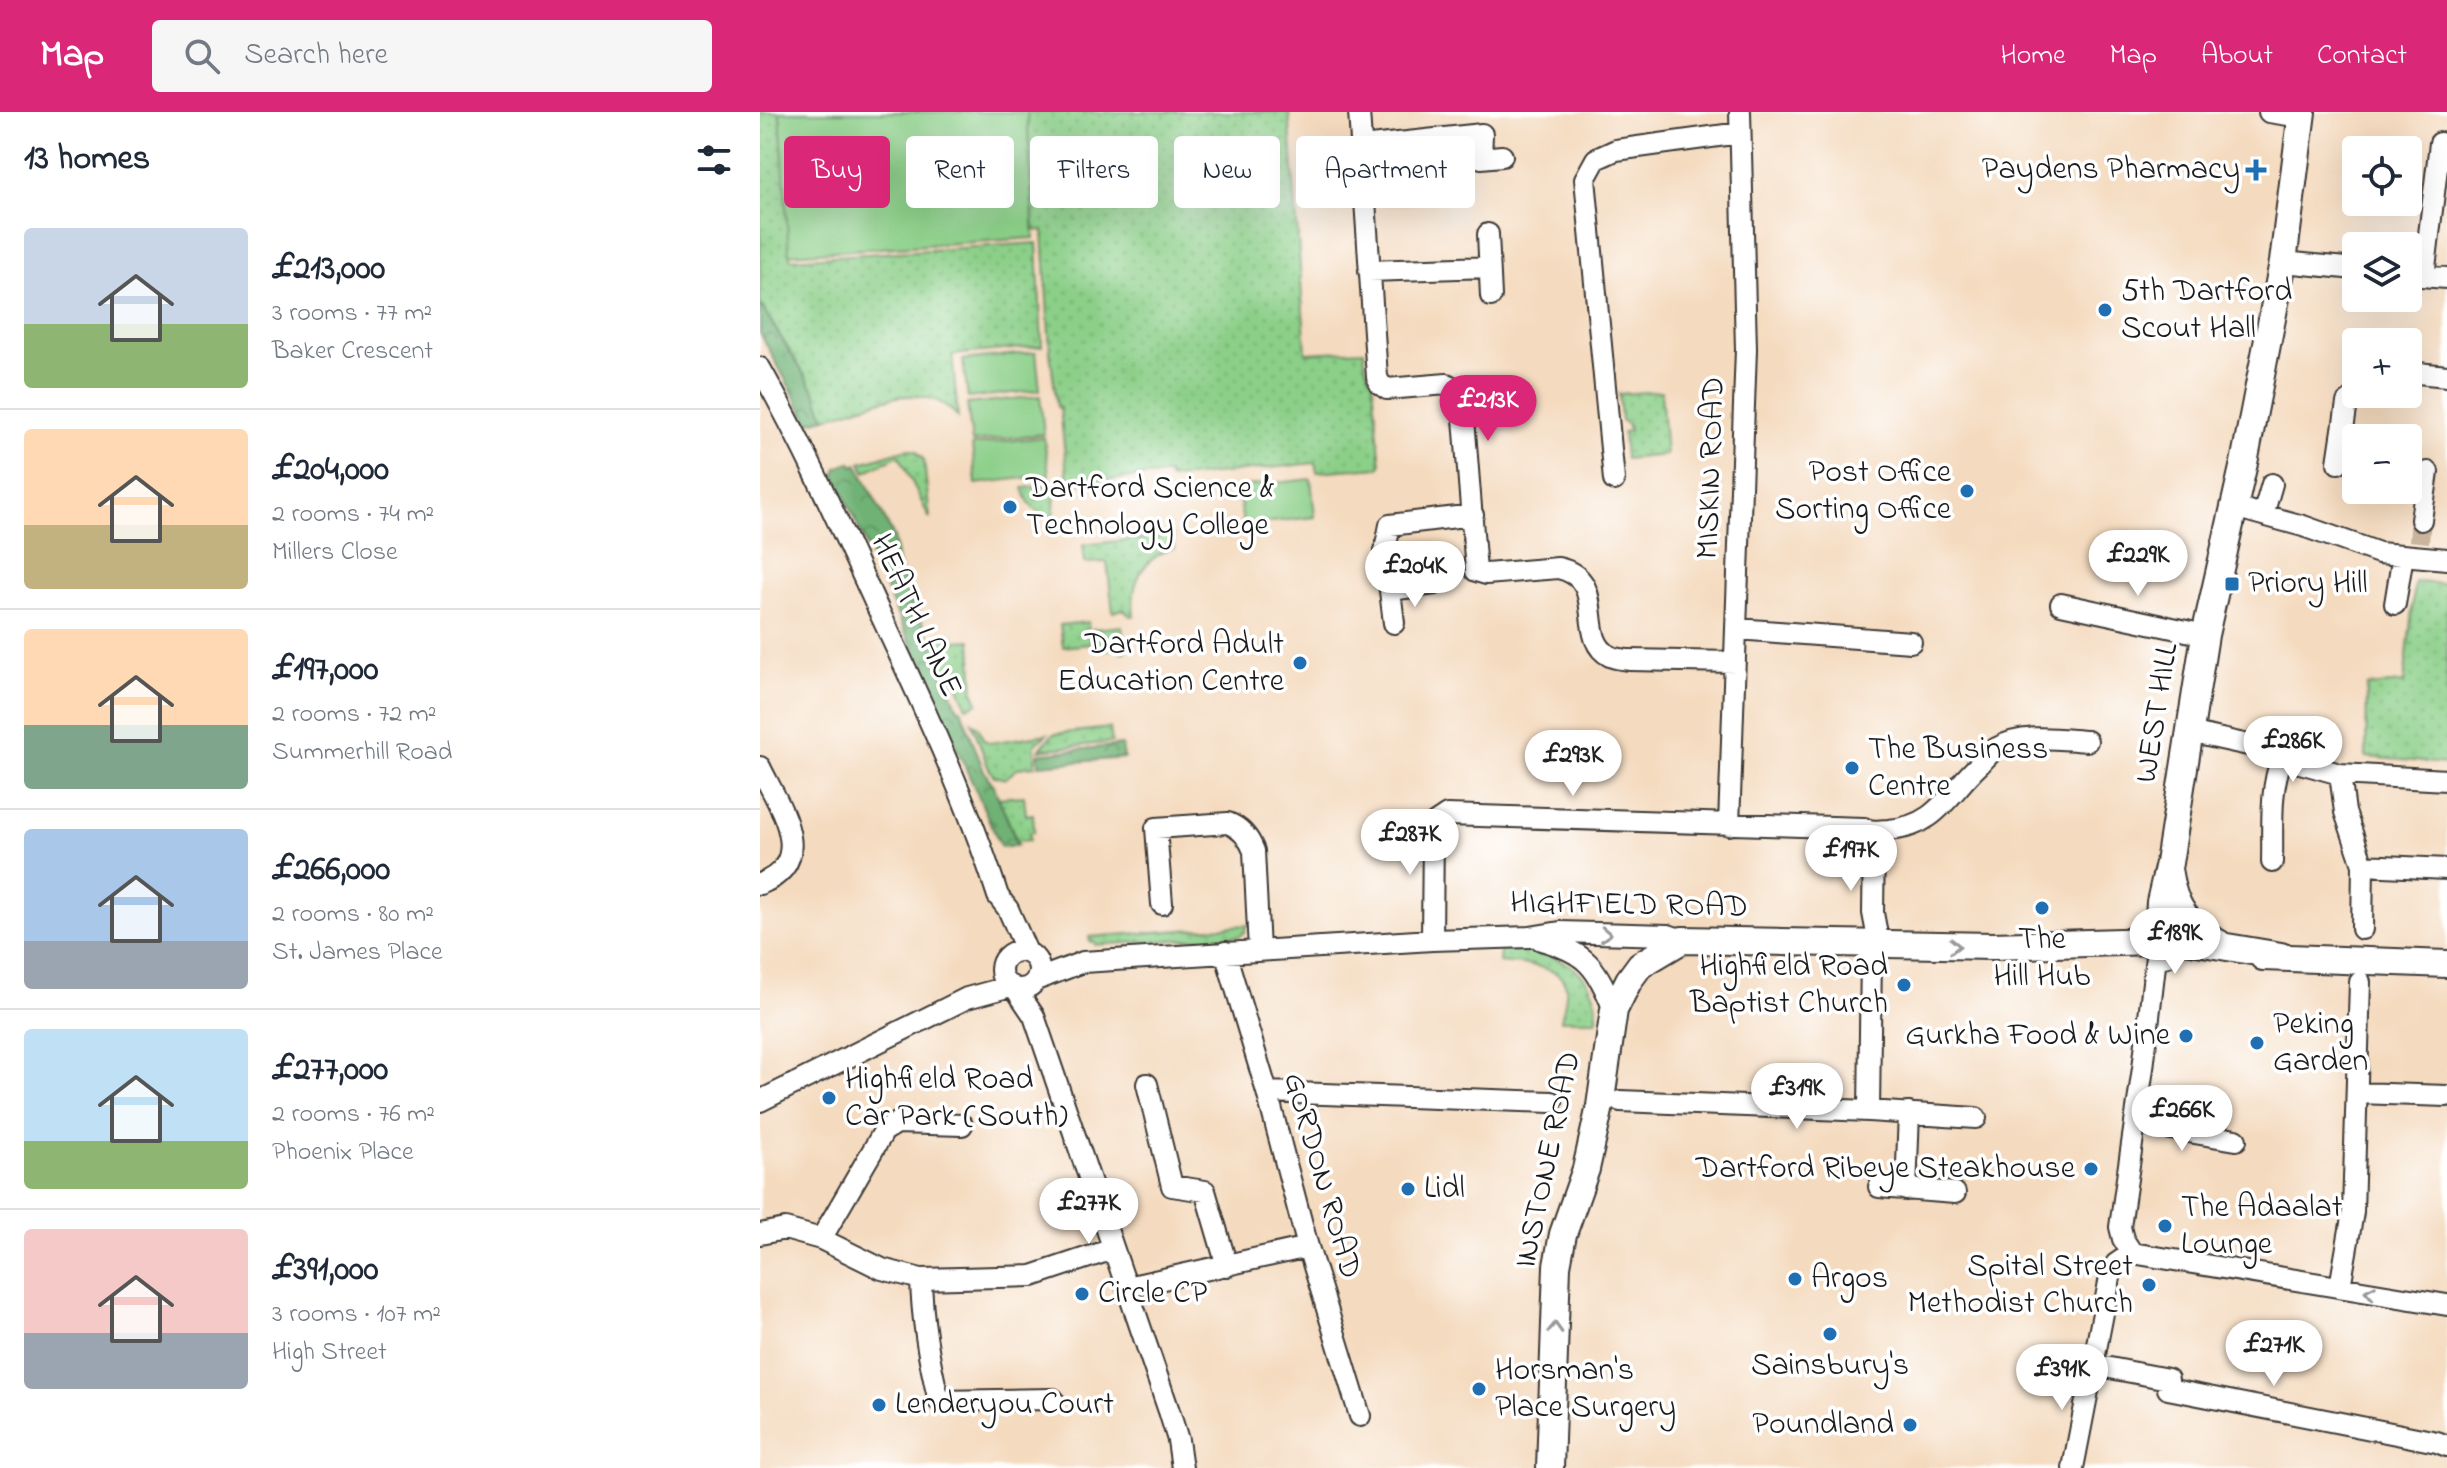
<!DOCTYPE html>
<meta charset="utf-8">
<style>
:root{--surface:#fff;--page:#f6f6f7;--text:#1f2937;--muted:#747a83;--line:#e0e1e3;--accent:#db2777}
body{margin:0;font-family:"Indie Flower",sans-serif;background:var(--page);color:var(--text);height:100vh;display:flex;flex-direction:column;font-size:30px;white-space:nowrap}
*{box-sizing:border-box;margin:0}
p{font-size:26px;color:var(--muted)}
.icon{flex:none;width:44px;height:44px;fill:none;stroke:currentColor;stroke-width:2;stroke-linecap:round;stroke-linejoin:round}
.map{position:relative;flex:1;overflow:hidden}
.side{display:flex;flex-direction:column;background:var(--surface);width:760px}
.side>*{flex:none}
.banner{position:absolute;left:24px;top:24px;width:760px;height:72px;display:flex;gap:16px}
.controls{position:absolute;left:1582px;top:24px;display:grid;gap:16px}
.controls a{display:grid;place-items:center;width:80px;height:80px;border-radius:8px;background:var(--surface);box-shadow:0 8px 32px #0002;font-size:40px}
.price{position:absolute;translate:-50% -68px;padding:0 18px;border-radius:28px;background:#fff;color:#222;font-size:26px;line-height:52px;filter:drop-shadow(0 2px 4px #0008)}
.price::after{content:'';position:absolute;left:50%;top:48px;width:24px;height:18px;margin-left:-12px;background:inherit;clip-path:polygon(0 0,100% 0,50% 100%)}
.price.current{background:var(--accent);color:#fff}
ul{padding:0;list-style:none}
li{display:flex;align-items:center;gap:24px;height:200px;padding:0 24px}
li+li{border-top:2px solid var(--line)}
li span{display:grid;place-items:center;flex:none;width:224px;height:160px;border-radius:8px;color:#555}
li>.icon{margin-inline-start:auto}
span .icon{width:96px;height:96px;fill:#fffc;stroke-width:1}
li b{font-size:34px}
h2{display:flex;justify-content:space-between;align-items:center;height:96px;padding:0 24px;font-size:34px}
.pill{padding:0 28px;border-radius:8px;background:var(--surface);box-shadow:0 8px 32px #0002;font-size:28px;line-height:72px}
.pill.current{background:var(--accent);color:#fff}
header{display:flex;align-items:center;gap:48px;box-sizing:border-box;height:112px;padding:0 40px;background:var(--accent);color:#fff}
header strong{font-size:38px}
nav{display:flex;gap:44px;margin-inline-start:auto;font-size:28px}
.search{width:560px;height:72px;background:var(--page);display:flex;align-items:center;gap:20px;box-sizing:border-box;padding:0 28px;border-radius:8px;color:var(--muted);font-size:30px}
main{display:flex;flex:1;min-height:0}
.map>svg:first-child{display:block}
.grass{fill:url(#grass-dots);stroke:#547652;stroke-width:2}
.forest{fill:url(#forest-crowns);stroke:#466748;stroke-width:2}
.pitch{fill:#8bcf88;stroke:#547652;stroke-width:2}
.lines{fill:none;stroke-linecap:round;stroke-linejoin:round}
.minor-tunnel{stroke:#c9b49e;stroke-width:20;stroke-dasharray:20 10;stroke-linecap:butt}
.minor-casing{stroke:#3c3834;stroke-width:24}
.major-casing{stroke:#3c3834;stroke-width:30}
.minor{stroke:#fff;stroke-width:20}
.major{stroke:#fff;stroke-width:26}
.oneway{stroke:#999}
.poi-dot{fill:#1f6fb2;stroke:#fff;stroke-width:3}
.labels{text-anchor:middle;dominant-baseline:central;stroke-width:7;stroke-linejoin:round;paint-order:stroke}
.poi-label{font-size:32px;fill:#1c1c1c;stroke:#fff;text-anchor:start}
.street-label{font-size:32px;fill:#1c1c1c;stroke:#fff}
</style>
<header>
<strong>Map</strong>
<div class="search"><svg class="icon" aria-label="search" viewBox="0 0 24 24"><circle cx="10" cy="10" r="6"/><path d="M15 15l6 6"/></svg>Search here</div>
<nav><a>Home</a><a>Map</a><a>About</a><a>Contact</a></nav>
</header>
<main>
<section class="side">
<h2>13 homes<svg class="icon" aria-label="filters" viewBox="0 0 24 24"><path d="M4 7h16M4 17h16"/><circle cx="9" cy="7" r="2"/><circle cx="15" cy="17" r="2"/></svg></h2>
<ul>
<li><span style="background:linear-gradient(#c9d6e8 60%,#8fb573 0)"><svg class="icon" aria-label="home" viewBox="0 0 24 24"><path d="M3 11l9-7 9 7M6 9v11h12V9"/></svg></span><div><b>£213,000</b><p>3 rooms · 77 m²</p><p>Baker Crescent</p></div></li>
<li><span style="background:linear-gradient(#ffd9b3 60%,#c2b280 0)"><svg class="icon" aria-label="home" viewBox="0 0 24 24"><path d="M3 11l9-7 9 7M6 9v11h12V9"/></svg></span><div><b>£204,000</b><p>2 rooms · 74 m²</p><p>Millers Close</p></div></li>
<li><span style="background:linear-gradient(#ffd9b3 60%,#7fa58c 0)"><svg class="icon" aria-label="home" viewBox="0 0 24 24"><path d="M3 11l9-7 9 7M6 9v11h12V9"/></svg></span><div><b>£197,000</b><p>2 rooms · 72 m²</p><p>Summerhill Road</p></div></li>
<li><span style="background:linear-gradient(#a9c7e8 70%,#9aa5b1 0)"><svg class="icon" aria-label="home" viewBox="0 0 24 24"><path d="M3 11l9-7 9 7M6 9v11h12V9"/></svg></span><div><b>£266,000</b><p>2 rooms · 80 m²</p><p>St. James Place</p></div></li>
<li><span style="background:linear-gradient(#bfe0f5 70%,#8fb573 0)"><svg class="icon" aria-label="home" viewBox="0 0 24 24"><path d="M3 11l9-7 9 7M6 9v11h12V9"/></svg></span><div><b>£277,000</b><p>2 rooms · 76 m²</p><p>Phoenix Place</p></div></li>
<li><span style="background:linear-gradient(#f6c9c9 65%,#9aa5b1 0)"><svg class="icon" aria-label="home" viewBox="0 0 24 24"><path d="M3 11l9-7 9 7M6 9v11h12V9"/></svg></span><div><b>£391,000</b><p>3 rooms · 107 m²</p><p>High Street</p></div></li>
</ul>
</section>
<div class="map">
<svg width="1687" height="1356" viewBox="0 0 1687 1356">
<defs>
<pattern id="grass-dots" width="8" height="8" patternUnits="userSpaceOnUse" patternTransform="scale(2)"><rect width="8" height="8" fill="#8bcf88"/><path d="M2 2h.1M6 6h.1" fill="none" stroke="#77b175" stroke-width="1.8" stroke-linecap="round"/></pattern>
<pattern id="forest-crowns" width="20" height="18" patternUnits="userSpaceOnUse" patternTransform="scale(2)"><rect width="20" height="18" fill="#70b274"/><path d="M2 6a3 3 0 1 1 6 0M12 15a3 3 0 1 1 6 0" fill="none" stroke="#5b905e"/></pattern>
</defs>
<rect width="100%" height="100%" fill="#fff"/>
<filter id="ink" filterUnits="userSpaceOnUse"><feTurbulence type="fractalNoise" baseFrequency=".0125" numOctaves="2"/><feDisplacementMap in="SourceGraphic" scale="16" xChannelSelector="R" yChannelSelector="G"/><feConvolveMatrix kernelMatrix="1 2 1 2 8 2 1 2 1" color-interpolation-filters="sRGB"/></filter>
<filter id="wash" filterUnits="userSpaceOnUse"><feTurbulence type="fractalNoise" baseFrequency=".006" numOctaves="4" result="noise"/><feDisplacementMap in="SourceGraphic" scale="32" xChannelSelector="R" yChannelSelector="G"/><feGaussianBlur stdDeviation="1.8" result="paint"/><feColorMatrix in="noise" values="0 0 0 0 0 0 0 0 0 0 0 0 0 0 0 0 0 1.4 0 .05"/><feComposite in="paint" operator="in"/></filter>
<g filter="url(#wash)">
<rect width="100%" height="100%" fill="#f4dabe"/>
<path class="grass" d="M0 0H20L30 147 277 131 282 234 192 243 198 305C163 263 107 295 65 306L55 280 0 192Z
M267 0H529L546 241 604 238 606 256 613 272 621 353 619 355 557 360 555 351 409 367 408 362 308 372 300 296 297 295 290 240 283 118 274 119Z
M901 279 906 343 865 347 863 320 869 319 868 313 861 308 859 282Z
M147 337 156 339 164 348 170 407 139 343 105 360 101 351Z
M296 372 293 407C276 403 267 392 263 376Z
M413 423 414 436C382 446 370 471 374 504H370L363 497 353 500 347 450 325 451 323 433Z
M1655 470 1687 472V652L1606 645 1607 574 1644 571Z
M328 510 330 532 303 535 300 513Z
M362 514 365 540H360L359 536 336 539 333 517Z
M191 521 195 529 211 528 214 581 218 591 207 595 197 570 187 573 171 530Z
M212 610 219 616 223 627 230 631 287 622 275 633V654L258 656 245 667 234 664 228 655Z
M350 616 352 630 279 638 293 622Z
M264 684 266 703 273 702 274 720 269 721 270 728 257 729 238 686Z
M487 813 484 821 480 824 335 833V830H330L329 825Z
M754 838C798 842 839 856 837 908H801C803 898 807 886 806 876 804 852 757 852 739 850L740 839Z"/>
<path class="forest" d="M0 192 55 280 65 306 50 310 46 305 0 221Z
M91 350 93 354 97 352 134 425 139 458 175 538 198 597H201L223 657 234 675 258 733 241 735 75 363 77 356Z
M362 633 364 646 279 653 278 642Z"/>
<path class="pitch" d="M20 0H267L274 126 29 142Z
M276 240 280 278 208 286 203 248Z
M280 284 284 322 212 330 207 292Z
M284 325 289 363 216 372 212 333Z
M551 367 555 405 483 413 478 375Z"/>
</g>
<g filter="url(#ink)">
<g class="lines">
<path class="minor-tunnel" d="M1659 430 1661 408"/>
<g class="minor-casing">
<path id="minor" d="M599 0 617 265 620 272 627 277 687 272 702 281 716 459 726 462 798 456C850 467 815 526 850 544 855 547 863 547 869 548L975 550
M1509 0 1541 5
M601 35 722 22 721 46 742 44
M728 122 731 184
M1523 150 1596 157
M609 159 728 155
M1648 163 1687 166
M1664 164 1680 31
M0 256C44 334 81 416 118 497 162 591 206 685 238 784L248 797 267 840
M1648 260 1687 264
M1578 351 1587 291 1599 282
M854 368 825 67 836 47 856 38 980 21
M1474 395 1543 414 1619 441 1687 447
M1503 403 1512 372
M1661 408 1668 360
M630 478 675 472
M1301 492 1445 523
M1635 492 1643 443
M634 511 625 438 630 413 713 403
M977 517 1151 530
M1429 620 1502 636 1522 646 1580 662 1687 668
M0 655C18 693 59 749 0 772
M1580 662 1585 700 1603 753 1602 817
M969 713 986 237 980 0
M1512 750C1513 715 1509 679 1522 646
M1603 753 1687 757
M402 792 396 716 468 711C481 716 489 726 494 739L499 838
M672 828 673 718 675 711 687 703 1104 716C1112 721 1119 718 1128 718 1176 715 1188 682 1219 653 1225 647 1230 640 1237 636 1264 621 1297 627 1327 629
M781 828C827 841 836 854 854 898
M241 858a19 19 0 1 1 38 0a19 19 0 1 1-38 0Z
M465 840 507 980 548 1135 600 1304
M276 868 323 850 672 828 770 825 800 820 908 823 922 828
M255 876 274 904 409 1299 418 1328 422 1356
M387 972 412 1074 445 1079 467 1154
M507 980 792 990
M1597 981 1687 984
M0 989 207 886 251 874
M860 989 1109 999 1216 1006
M1109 999 1111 842 1117 832V822L1113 801 1114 728 1110 720
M1375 1011 1476 1028
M1119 1075 1195 1081
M1146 1078 1149 1001
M0 1122 25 1117 61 1127 124 1019 137 1011 202 1013
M61 1127 122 1157 161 1167 272 1164 353 1137
M1372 1141 1687 1193
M1372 1141 1363 1127 1360 1115 1383 956 1397 836
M161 1167C162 1208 169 1249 179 1289L293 1287
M367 1175 548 1135
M1580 1175 1593 1100 1600 870
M1334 1253 1408 1267V1277L1677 1330 1687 1334
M1313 1356 1351 1160 1356 1152 1372 1141"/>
</g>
<g class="major-casing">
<path id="major" d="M1409 762C1413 794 1430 817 1458 831
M1404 842 1397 836 1400 790 1409 751 1445 523 1484 351 1523 150 1542 0
M1503 845 1687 852
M790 1356 797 1154 803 1122 826 1057 840 994 854 898 869 868 880 853 922 828 1233 834 1425 828 1521 844"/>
</g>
<use href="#minor" class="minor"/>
<use href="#major" class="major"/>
</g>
<defs><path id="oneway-chevron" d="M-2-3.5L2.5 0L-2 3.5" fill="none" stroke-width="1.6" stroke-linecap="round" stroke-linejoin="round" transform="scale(2)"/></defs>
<g class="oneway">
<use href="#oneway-chevron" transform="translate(846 822) rotate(2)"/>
<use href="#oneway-chevron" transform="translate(1195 834)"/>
<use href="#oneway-chevron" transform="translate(1610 1180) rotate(-170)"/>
<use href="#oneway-chevron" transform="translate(795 1216) rotate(-88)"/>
</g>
</g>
<g class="poi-dot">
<path d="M1492 46h8v8h8v8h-8v8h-8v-8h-8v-8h8z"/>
<circle cx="1345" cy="198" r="8"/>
<circle cx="1207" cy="379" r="8"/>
<circle cx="250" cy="395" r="8"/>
<rect x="1464" y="464" width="16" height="16" rx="4"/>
<circle cx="540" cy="551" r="8"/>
<circle cx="1092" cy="656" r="8"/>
<circle cx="1282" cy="796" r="8"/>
<circle cx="1144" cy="873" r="8"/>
<circle cx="1426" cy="924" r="8"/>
<circle cx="1497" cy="931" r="8"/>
<circle cx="69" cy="986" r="8"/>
<circle cx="1331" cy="1057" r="8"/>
<circle cx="648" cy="1077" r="8"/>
<circle cx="1405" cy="1114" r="8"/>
<circle cx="1035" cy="1167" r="8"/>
<circle cx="1389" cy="1173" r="8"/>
<circle cx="322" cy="1182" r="8"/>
<circle cx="1070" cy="1222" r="8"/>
<circle cx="719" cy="1277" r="8"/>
<circle cx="119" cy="1293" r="8"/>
<circle cx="1150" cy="1313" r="8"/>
</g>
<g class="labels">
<g class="poi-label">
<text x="1480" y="58" text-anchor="end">Paydens Pharmacy</text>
<text x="1361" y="180">5th Dartford<tspan x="1361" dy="37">Scout Hall</tspan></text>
<text x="1191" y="361" text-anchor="end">Post Office<tspan x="1191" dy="37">Sorting Office</tspan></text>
<text x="266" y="377">Dartford Science &amp;<tspan x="266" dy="37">Technology College</tspan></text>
<text x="1488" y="472">Priory Hill</text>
<text x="524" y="533" text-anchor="end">Dartford Adult<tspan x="524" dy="37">Education Centre</tspan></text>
<text x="1108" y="638">The Business<tspan x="1108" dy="37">Centre</tspan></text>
<text x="1282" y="828" text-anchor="middle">The<tspan x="1282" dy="37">Hill Hub</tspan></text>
<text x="1128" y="855" text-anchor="end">Highfield Road<tspan x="1128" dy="37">Baptist Church</tspan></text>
<text x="1513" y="913">Peking<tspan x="1513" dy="37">Garden</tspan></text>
<text x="1410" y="924" text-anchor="end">Gurkha Food &amp; Wine</text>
<text x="85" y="968">Highfield Road<tspan x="85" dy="37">Car Park (South)</tspan></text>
<text x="1315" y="1057" text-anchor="end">Dartford Ribeye Steakhouse</text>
<text x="664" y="1077">Lidl</text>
<text x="1421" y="1096">The Adaalat<tspan x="1421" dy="37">Lounge</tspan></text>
<text x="1373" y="1155" text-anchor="end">Spital Street<tspan x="1373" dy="37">Methodist Church</tspan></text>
<text x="1051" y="1167">Argos</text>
<text x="338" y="1182">Circle CP</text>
<text x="1070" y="1254" text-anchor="middle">Sainsbury's</text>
<text x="735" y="1259">Horsman's<tspan x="735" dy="37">Place Surgery</tspan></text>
<text x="135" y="1293">Lenderyou Court</text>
<text x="1134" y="1313" text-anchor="end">Poundland</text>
</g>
<g class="street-label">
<text transform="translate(952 356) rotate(-88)">MISKIN ROAD</text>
<text transform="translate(155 504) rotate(65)">HEATH LANE</text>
<text transform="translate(1398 601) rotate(-81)">WEST HILL</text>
<text transform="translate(869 794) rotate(1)">HIGHFIELD ROAD</text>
<text transform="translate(789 1048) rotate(-78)">INSTONE ROAD</text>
<text transform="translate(561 1064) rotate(74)">GORDON ROAD</text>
</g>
</g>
</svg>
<div class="controls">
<a><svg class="icon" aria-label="locate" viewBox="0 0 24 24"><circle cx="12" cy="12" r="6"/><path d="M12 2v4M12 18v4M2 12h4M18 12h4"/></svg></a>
<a><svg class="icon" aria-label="layers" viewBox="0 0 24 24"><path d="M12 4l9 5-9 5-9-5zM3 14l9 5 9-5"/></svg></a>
<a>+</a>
<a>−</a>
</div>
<b class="price current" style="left:728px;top:331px">£213K</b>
<b class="price" style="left:1378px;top:486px">£229K</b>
<b class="price" style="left:655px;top:497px">£204K</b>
<b class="price" style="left:1533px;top:672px">£286K</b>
<b class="price" style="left:813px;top:686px">£293K</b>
<b class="price" style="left:650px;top:765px">£287K</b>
<b class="price" style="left:1091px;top:781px">£197K</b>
<b class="price" style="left:1415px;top:864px">£189K</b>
<b class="price" style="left:1037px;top:1019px">£319K</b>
<b class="price" style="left:1422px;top:1041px">£266K</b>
<b class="price" style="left:329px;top:1134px">£277K</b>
<b class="price" style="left:1514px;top:1276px">£271K</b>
<b class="price" style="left:1302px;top:1300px">£391K</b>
<div class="banner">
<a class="pill current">Buy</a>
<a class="pill">Rent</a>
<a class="pill">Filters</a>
<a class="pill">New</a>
<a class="pill">Apartment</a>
</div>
</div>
</main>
